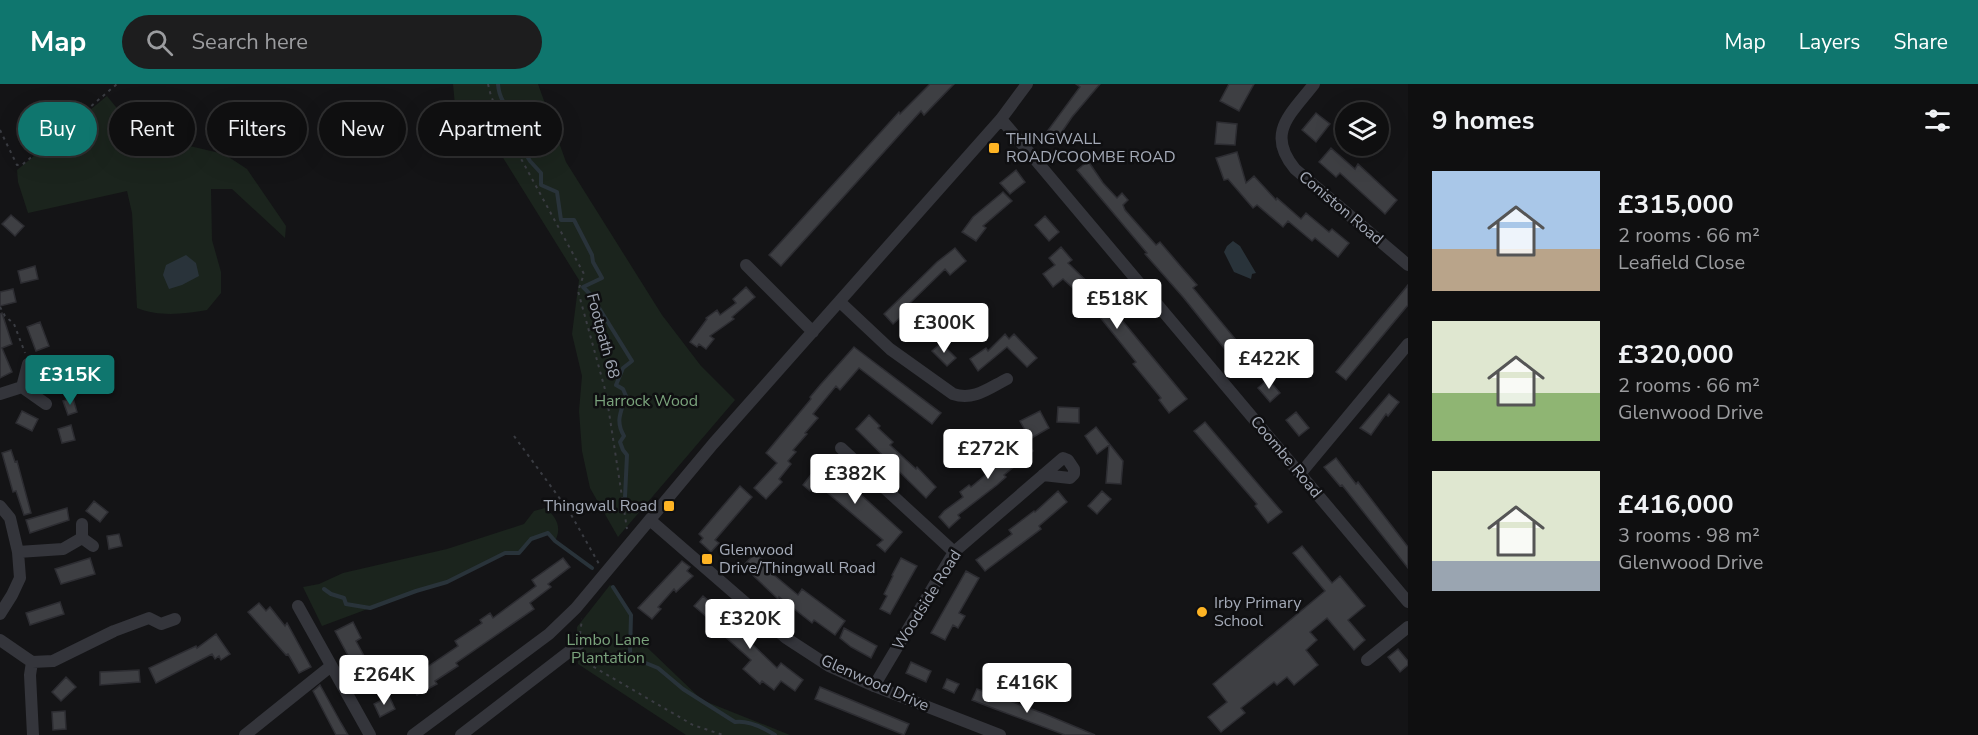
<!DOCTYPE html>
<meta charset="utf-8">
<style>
:root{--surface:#0f0f10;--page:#1d1d1e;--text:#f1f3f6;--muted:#9b9c9f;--line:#2f2f30;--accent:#0f766e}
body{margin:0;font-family:"Nunito Sans",sans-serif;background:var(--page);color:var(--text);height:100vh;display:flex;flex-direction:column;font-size:22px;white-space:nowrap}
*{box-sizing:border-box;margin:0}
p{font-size:20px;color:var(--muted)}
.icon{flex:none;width:33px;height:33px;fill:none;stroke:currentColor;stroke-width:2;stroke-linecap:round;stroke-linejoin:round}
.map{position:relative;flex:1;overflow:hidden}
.panel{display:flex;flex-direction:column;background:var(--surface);width:570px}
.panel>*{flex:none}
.top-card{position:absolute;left:18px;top:18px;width:570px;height:54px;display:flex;gap:12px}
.fabs{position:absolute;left:1335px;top:18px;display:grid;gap:12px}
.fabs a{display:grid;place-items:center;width:54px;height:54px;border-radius:50%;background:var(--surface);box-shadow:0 6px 24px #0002,0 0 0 2px var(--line);font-size:30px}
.price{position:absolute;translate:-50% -51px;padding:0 14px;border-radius:6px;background:#fff;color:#222;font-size:20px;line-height:39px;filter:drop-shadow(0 2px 3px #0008)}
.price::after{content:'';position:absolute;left:50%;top:36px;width:18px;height:14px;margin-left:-9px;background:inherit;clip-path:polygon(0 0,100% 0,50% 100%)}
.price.current{background:var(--accent);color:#fff}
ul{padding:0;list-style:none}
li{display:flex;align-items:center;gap:18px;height:150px;padding:0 24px}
li span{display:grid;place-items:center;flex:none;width:168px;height:120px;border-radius:0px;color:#555}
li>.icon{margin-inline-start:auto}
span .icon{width:72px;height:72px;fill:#fffc;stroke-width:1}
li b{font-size:26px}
h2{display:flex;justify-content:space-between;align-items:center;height:72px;padding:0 24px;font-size:26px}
.chip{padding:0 21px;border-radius:27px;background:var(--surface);box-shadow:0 6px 24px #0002,0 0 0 2px var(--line);font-size:21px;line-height:54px}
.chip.current{background:var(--accent);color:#fff}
header{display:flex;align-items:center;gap:36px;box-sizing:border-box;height:84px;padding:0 30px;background:var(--accent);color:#fff}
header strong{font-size:28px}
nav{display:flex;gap:33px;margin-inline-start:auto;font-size:21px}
.search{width:420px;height:54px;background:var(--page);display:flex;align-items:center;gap:15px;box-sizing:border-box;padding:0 21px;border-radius:33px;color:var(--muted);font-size:22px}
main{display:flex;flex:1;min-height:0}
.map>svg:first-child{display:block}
.green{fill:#1b241d}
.water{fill:#29333a}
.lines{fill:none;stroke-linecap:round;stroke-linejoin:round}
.stream{stroke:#29333a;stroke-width:4}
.building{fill:#3e3f43;stroke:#2d2d32;stroke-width:1.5}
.path{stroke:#3a3c42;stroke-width:2;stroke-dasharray:3 4.5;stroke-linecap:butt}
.minor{stroke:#34353b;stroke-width:12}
.poi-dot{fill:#feb424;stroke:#0f0f11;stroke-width:2}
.labels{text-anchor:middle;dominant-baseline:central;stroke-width:5;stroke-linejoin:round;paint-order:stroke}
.poi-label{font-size:16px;fill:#a4aab7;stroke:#0f0f11;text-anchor:start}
.street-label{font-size:16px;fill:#a4aab7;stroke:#0f0f11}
.park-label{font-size:16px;fill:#7aa37c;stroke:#0f0f11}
</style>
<header>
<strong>Map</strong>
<div class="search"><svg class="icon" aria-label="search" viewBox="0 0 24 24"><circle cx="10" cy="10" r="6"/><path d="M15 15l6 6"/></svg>Search here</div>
<nav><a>Map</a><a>Layers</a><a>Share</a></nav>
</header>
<main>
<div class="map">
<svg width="1408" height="651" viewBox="0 0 1408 651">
<rect width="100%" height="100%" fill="#141416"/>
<path class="green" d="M453 0H538L566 78 662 231 701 282 735 316 618 453 590 404 582 367 579 327 582 292 572 250 579 196 479 35 457 43Z
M107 12 133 44 181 60 224 70 247 85 286 142 285 154 232 105H211L212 156 221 188V209L207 226C184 230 159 233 137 224L132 129 127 107 28 129 18 98 17 86Z
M545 424C557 433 562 444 555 457L547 449 531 455 519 469H505L447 498 416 507 322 542 303 503 319 500 343 489 447 465 524 440 534 427Z
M610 501C625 513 631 530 631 548L702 616 790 651H686L578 580 577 543Z"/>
<path class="water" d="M1233 157 1240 162 1256 189 1252 190 1251 195 1234 188 1224 168 1227 162Z
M186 171 196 179 199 192 182 201 169 205 163 191 166 181Z"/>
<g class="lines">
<path class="stream" d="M498 0C499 15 506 23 516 33L514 51 530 77 541 89V101L557 108 561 136H574L592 171 593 178 602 194 583 203 591 211 632 277 623 284 616 301 623 305 626 312C621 328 615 337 624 352L620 358 623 366 627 371 625 413
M613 503 631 531 630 569 636 575 658 584 683 605 735 638C749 636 764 644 775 651
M324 505 331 510 344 514 346 520 370 524 416 507 447 498 505 469H519L531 455 548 449 555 457 592 484"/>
</g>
<path class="building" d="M930 0H954L924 31 921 27 781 182 769 171 899 28 900 30Z
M1076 0H1100L1072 33 1053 61 1043 53 1080 3Z
M1229 0H1254L1239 27 1220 17Z
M1316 29 1330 40 1316 58 1302 46Z
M1217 38 1237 40 1235 61 1215 60Z
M1331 64 1355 85 1358 80 1397 116 1385 130 1340 89 1336 93 1319 78Z
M1237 68 1246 99 1254 92 1276 116 1277 114 1301 135 1306 129 1329 148 1332 145 1349 159 1338 173 1315 154 1312 157 1288 137 1283 143 1257 121 1253 124 1228 95 1224 96 1216 74Z
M1088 77 1103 99 1117 114 1122 109 1128 116 1123 121 1125 126 1156 161 1160 158 1183 185 1197 201 1193 204 1256 280 1244 289 1183 213 1145 170 1147 169 1077 86Z
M1016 86 1025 98 1010 110 1000 99Z
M1003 108 1012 117 983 142 986 144 976 157 962 148 973 133Z
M11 131 24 142 15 152 2 140Z
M1045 132 1059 148 1049 157 1035 141Z
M1061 163 1072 176 1068 179 1102 212 1187 315 1169 329 1159 316 1161 314 1133 280 1136 278 1087 217 1063 195 1053 203 1043 190 1055 181 1049 174Z
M955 164 966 177 950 191 945 185 909 220 912 223 893 240 884 230 937 178Z
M35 182 38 195 21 199 18 187Z
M1408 201V221L1346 296 1336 288Z
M746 203 755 213 732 233 734 235 710 252 714 255 706 265 699 260 697 263 690 258 707 235 706 234 717 226 720 231 736 219 733 215Z
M13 205 16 218 0 222V208Z
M2 229 12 260 2 264 12 288 0 294V230Z
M40 238 49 262 36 267 27 243Z
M1005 250 1009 255 1014 250 1037 274 1027 283 1007 263 978 287 970 275 986 264 988 267Z
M941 259 956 274 947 282 932 267Z
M854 263 941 329 932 340 859 284 840 306 836 302 813 330 818 334 805 349 807 350 793 366 796 368 788 377 791 380 779 395 782 398 766 415 754 404 777 379 766 369 811 315 810 313 821 300Z
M55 283 60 300 48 304 42 287Z
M1268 295 1280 309 1270 318 1258 304Z
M1389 310 1399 318 1388 332 1386 330 1371 351 1360 344Z
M73 314 77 328 68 331 63 317Z
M1058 323 1079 324V339L1057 338Z
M22 327 38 335 32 347 16 339Z
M1040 327 1049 344 1030 355 1020 337Z
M1296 328 1309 344 1299 352 1286 336Z
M869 331 880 342 878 344 893 358 890 361 916 385 917 383 936 403 926 414 856 345Z
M1205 338 1282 428 1268 439 1255 422 1257 420 1194 347Z
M71 341 75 356 62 359 58 345Z
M1096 343 1123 377 1121 400 1106 399 1109 361 1097 370 1085 352Z
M1021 352 1033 367 1004 391 1006 393 997 401 958 431 960 434 949 444 939 433 944 427 963 413 960 408 969 401 971 403 1001 378 997 372Z
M11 366 15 378 17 377 31 429 24 431 16 407 13 408 2 369Z
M1336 374 1356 400 1358 398 1408 463V484L1342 401 1340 402 1324 383Z
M820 379 857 410 859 409 902 448 885 468 877 461 883 456 816 399 810 407 803 401Z
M740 402 752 413 715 456 719 459 711 468 700 458 703 454 699 450Z
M1058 407 1067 418 1039 442 1041 445 985 487 976 476 1012 450 1009 446 1034 427 1035 428Z
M1102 407 1111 415 1097 430 1088 422Z
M94 417 108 428 100 438 86 427Z
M67 424 69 436 30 449 26 436Z
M119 450 122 462 109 465 107 452Z
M1302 462 1332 499 1340 492 1365 522 1348 536 1365 556 1354 566 1327 534 1310 548 1317 556 1306 566 1318 581 1294 601 1287 593 1277 601 1274 598 1241 624 1245 629 1221 648 1208 633 1227 618 1213 600 1325 507 1293 469Z
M755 469 765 478 762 481 798 511 802 505 845 537 835 551 814 536 812 539 779 513 778 515 743 482Z
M90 474 95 490 61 500 55 485Z
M563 474 570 483 548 500 551 503 530 519 534 525 456 579 458 582 435 597 437 600 417 611 405 590 425 578 427 583 458 562 455 557 482 539 480 536 490 529 493 534 536 502 532 496Z
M901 474 917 482 890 530 880 525 887 512 884 510 893 492 892 491Z
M682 477 690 483 687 487 693 492 676 508 674 505 658 523 661 525 652 535 638 524Z
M966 487 979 494 959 529 965 532 958 544 953 541 945 556 931 549Z
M703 512 753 555 750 558 777 584 781 579 803 596 795 607 781 597 774 606 762 597 760 600 743 585 751 576 721 549 723 547 694 522Z
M60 518 64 530 30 541 26 529Z
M259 519 266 527 270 523 285 542 287 539 311 583 299 589 288 570 286 571 248 528Z
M353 538 361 554 356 557 377 596 365 603 335 547Z
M844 544 877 562 871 574 851 563 840 554Z
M216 550 230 570 221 576 219 572 215 575 212 570 156 599 149 584 196 562 197 564Z
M1398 565 1408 577V581L1400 588 1388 573Z
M911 578 931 587 926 598 906 589Z
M139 586 140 598 100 601V588Z
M66 593 76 603 61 617 52 608Z
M947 595 959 600 954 609 943 604Z
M320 601 341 639 348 651H336L313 607Z
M820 603 909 640 904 651 815 615Z
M977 605 1045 630 1095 651H1065L995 625 972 616Z
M389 612 395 625 380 633 374 620Z
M65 627 66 645 53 646 52 628Z"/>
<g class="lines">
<path class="path" d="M488 0 491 12 507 49 584 190 578 207 606 309 627 445
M0 46 17 81H22L117 0
M0 223 5 232 14 240 25 269
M514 352 569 427 599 480
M580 550 582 535
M584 572 587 579 693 641 723 651"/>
<path class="minor" d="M1314 0C1291 30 1265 49 1295 85L1408 181
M1001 35 1408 518
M746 181 813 248
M840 218 890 265 953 310C974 317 989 304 1007 295
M22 303 46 320
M0 310 22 303 28 280
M841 364 954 468
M1300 390 1408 260
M0 422 10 434 18 468 20 494 12 511 0 530
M650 436 786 554 829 582 874 602 1000 651
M82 454 93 462
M18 468 63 465 82 454V440
M298 522 370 651
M0 556 32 578 30 591 33 651
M1367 576 1408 543
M32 578 53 577 114 547 149 534 161 540 175 535
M874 602 954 468 1063 374 1068 376 1074 385V390L1070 394 1043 391
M245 651 331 582
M413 651 549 550 576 524 713 360 1001 35 1027 0
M461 651 579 560"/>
</g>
<g class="poi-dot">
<rect x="988" y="58" width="12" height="12" rx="3"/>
<rect x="663" y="416" width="12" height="12" rx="3"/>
<rect x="701" y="469" width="12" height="12" rx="3"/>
<circle cx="1202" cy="528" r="6"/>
</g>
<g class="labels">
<g class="poi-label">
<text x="1006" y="55">THINGWALL<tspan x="1006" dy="18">ROAD/COOMBE ROAD</tspan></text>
<text x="657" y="422" text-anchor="end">Thingwall Road</text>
<text x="719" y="466">Glenwood<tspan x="719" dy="18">Drive/Thingwall Road</tspan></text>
<text x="1214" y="519">Irby Primary<tspan x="1214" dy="18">School</tspan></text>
</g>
<g class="street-label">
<text transform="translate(1341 124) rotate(40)">Coniston Road</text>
<text transform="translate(603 252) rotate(75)">Footpath 68</text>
<text transform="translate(1286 373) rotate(50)">Coombe Road</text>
<text transform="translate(927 516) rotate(-58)">Woodside Road</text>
<text transform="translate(875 599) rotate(24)">Glenwood Drive</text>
</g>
<g class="park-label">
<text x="646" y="317">Harrock Wood</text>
<text x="608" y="556">Limbo Lane<tspan x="608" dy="18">Plantation</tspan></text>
</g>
</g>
</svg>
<div class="fabs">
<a><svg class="icon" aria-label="layers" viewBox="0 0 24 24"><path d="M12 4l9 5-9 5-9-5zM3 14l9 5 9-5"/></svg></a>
</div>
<b class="price" style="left:1117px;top:246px">£518K</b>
<b class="price" style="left:944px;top:270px">£300K</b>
<b class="price" style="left:1269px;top:306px">£422K</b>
<b class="price current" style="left:70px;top:322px">£315K</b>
<b class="price" style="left:988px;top:396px">£272K</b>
<b class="price" style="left:855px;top:421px">£382K</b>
<b class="price" style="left:750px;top:566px">£320K</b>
<b class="price" style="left:384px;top:622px">£264K</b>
<b class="price" style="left:1027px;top:630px">£416K</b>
<div class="top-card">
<a class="chip current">Buy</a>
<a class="chip">Rent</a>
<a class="chip">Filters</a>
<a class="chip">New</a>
<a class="chip">Apartment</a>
</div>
</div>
<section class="panel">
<h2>9 homes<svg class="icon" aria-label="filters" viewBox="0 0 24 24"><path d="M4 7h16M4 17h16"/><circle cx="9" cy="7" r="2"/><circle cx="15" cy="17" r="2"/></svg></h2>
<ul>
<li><span style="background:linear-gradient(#a9c7e8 65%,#b9a48a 0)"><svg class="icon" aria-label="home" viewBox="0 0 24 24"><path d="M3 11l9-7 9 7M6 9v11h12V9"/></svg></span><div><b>£315,000</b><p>2 rooms · 66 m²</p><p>Leafield Close</p></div></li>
<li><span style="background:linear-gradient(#dfe7d0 60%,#8fb573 0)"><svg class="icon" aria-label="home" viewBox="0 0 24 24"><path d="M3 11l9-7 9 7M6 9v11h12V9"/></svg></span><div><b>£320,000</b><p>2 rooms · 66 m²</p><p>Glenwood Drive</p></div></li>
<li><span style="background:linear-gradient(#dfe7d0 75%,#9aa5b1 0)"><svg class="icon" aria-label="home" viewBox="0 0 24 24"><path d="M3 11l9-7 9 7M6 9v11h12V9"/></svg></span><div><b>£416,000</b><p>3 rooms · 98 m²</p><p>Glenwood Drive</p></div></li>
</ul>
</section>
</main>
